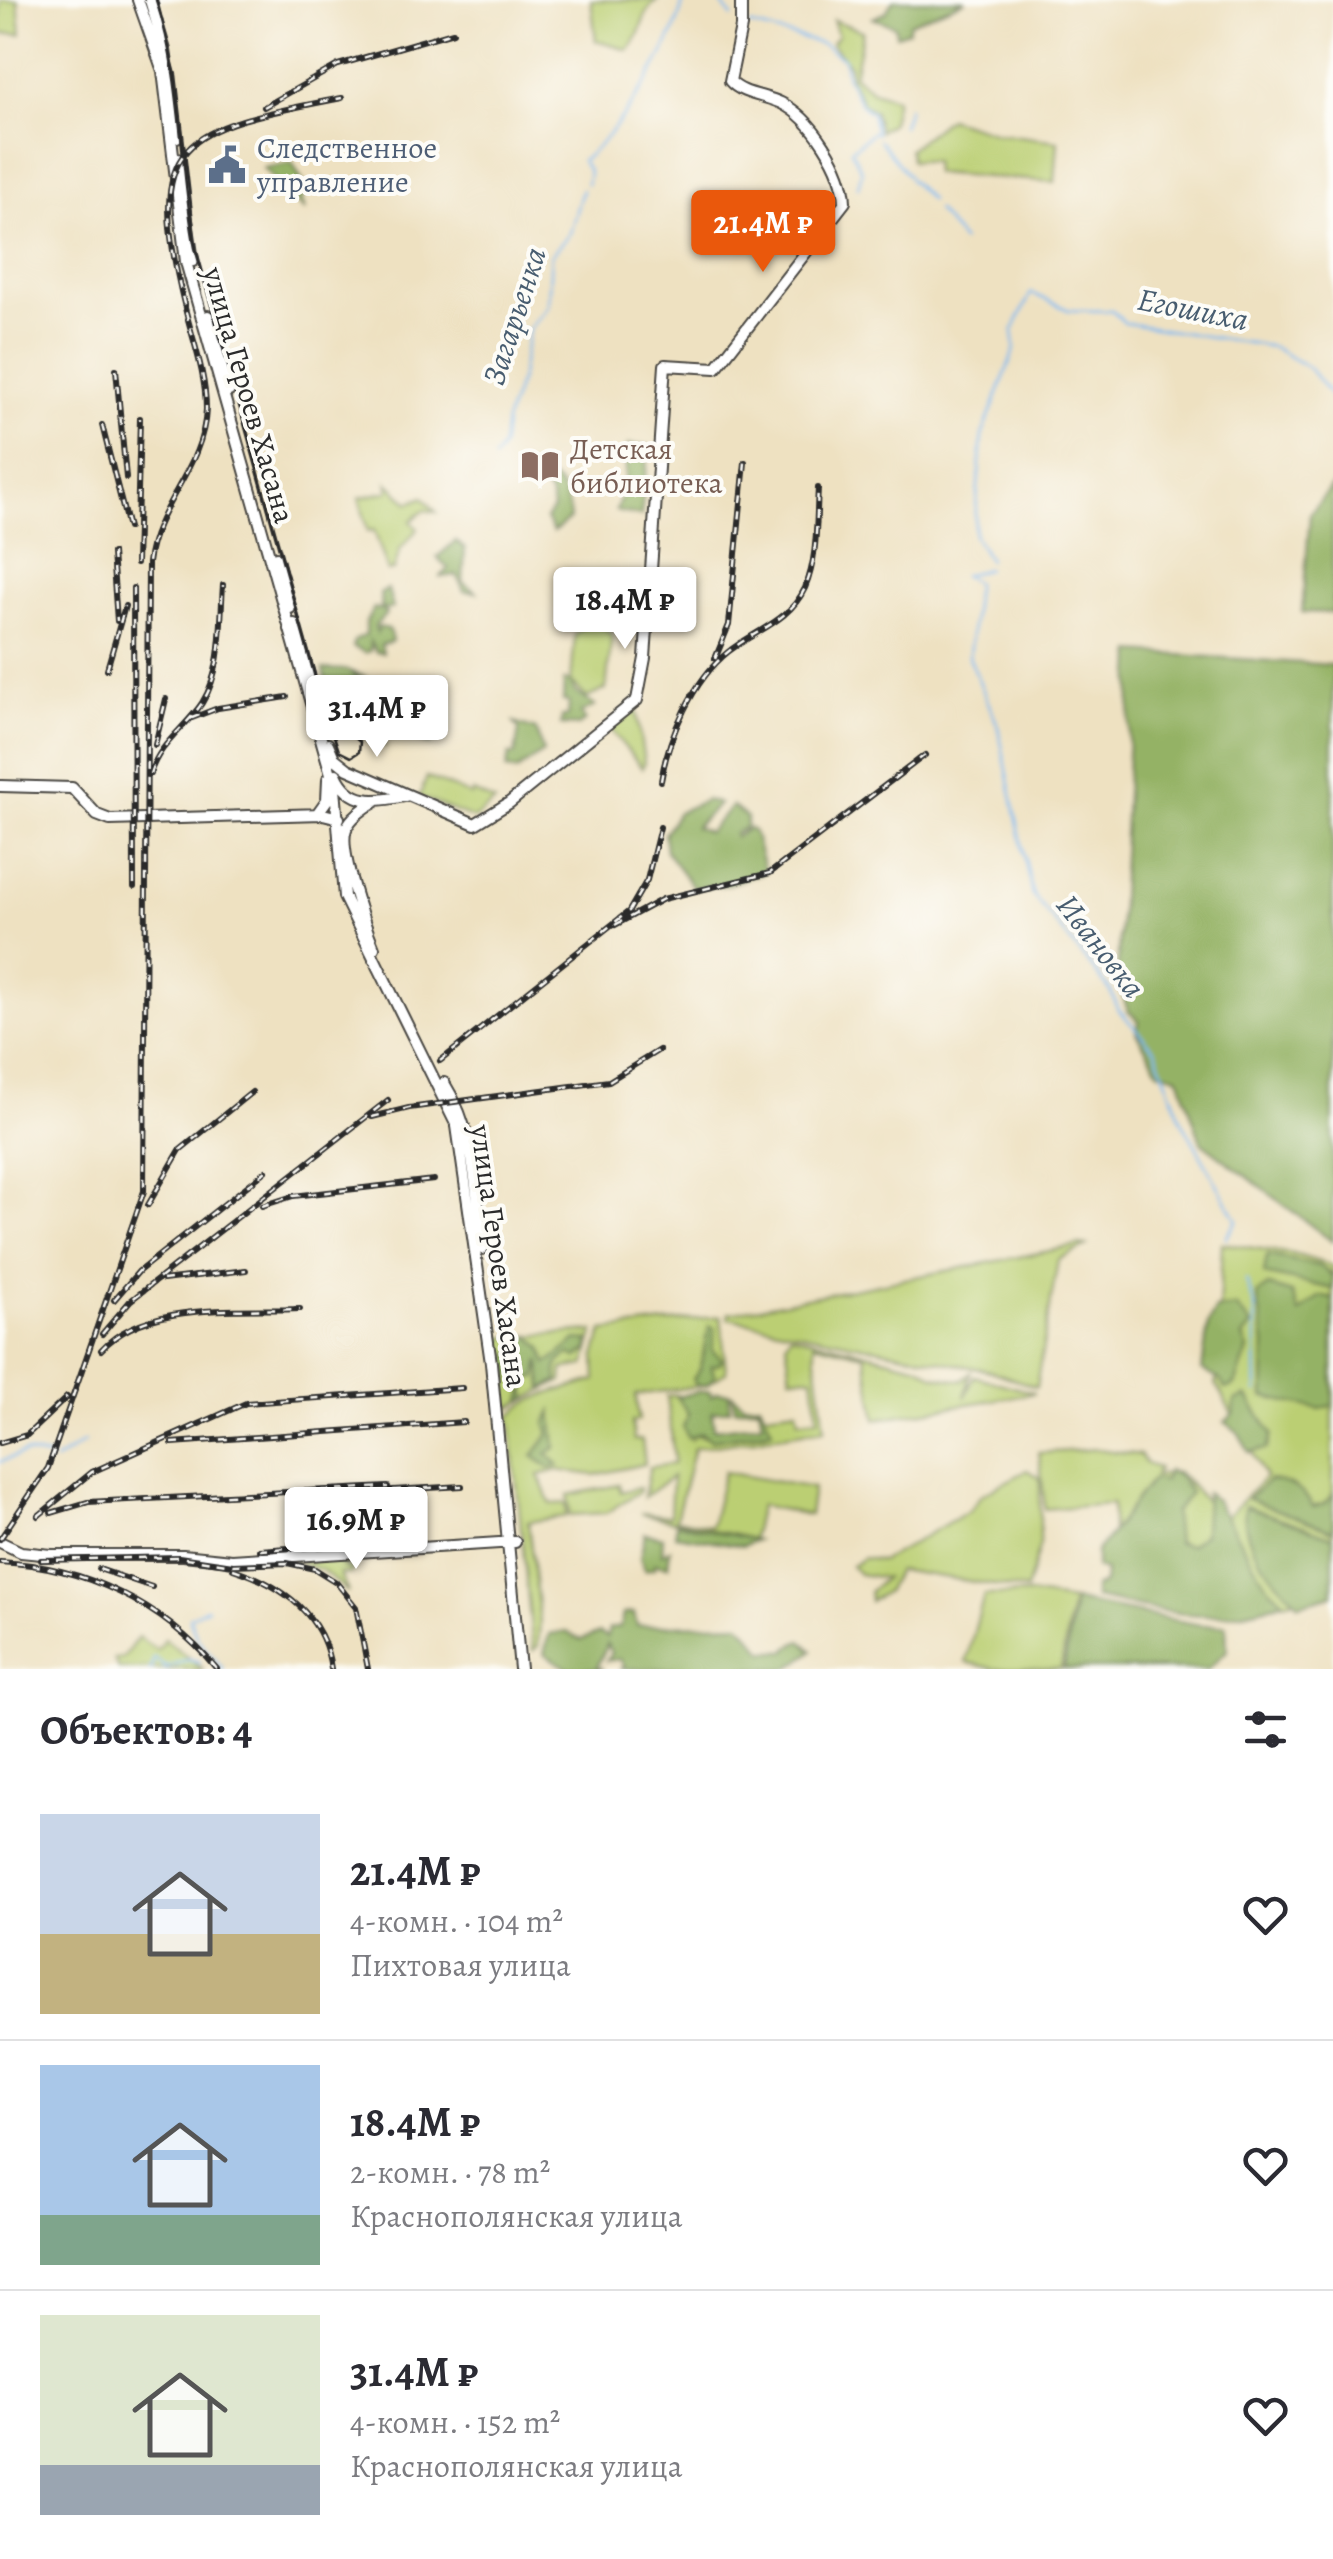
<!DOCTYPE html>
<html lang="ru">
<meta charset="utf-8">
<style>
:root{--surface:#fff;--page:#f2f2f3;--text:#2b2b33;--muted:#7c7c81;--line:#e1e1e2;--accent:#ea580c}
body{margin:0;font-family:Alegreya,serif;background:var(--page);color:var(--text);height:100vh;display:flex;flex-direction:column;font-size:38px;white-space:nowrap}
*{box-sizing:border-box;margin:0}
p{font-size:32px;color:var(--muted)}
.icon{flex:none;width:55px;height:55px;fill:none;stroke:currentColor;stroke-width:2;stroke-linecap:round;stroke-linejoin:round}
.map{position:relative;height:1669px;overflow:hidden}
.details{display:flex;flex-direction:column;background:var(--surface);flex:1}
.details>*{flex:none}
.price{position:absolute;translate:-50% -85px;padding:0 22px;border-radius:10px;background:#fff;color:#222;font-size:32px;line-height:65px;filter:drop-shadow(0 2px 5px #0008)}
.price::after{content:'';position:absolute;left:50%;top:60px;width:30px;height:22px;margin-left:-15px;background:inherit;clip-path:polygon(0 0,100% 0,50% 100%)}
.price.current{background:var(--accent);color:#fff}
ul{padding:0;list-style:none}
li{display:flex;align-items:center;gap:30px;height:250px;padding:0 40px}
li+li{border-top:2px solid var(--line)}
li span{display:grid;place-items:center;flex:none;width:280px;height:200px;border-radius:0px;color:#555}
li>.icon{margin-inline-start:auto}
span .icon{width:120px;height:120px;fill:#fffc;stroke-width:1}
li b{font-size:42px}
h2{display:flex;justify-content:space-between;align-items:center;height:120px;padding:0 40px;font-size:42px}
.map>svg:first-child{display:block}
.green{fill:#bbcf73;stroke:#737d4f;stroke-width:2.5}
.forest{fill:#94b265;stroke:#606e48;stroke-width:2.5}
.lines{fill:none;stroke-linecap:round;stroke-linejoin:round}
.stream{stroke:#7eb9f0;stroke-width:2.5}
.major-casing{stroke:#484642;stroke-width:14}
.major{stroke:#fff;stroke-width:10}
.tram{stroke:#2b2b2b;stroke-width:2.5}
.rail-casing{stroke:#2b2b2b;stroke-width:6}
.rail{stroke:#fdfcf7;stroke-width:2.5;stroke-dasharray:8;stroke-linecap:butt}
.labels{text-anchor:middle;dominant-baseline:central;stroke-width:8;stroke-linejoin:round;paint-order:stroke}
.service-label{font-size:30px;fill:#4e5e75;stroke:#fdfcf7;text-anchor:start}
.street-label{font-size:30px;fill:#2b2b2b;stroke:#fdfcf7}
.education-label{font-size:30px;fill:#785e54;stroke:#fdfcf7;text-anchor:start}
.water-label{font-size:32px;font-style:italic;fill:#485d70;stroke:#fdfcf7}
</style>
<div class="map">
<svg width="1333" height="1669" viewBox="0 0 1333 1669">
<rect width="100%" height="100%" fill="#fdfcf7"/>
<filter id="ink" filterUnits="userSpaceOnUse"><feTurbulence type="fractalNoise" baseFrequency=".01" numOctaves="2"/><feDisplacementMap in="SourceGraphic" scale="20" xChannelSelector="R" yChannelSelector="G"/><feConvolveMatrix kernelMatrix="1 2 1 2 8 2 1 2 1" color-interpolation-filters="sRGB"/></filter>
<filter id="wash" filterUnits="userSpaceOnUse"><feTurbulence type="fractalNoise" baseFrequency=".0048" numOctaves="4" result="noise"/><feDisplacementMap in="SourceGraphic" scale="40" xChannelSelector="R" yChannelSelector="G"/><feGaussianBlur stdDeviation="2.25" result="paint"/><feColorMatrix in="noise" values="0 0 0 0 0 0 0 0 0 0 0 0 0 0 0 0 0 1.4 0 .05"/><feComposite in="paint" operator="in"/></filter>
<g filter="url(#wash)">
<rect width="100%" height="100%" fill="#eee1c1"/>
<path class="green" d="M0 0H18L21 34H0Z
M591 0H658C641 11 643 36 628 50L596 41Z
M833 20 863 31 854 76 873 91 896 98 891 123 879 131 874 112 863 104 850 79 849 65 831 43 838 36Z
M948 118 997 133 1058 141 1055 182 934 173 933 161H911L909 149Z
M388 483 409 503 423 497 436 512 425 510 411 521 418 529 400 549 394 570 388 571 374 530 368 531 359 498 389 491Z
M590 621 599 622 612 635 606 689 587 698 571 682 575 634Z
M636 708 644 763 642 768 610 729Z
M427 777 471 796 473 792 495 802 474 819 419 797Z
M1222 1243 1293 1254 1333 1266V1590L1263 1607 1101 1598 1112 1541V1504L1045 1509 1039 1453 1098 1449 1140 1455 1145 1463 1158 1468 1155 1476C1162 1476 1172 1470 1178 1473 1183 1475 1214 1512 1223 1520L1265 1477 1216 1384Z
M1080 1245 1086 1246 1058 1260 1036 1387 990 1371 728 1318 729 1313Z
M721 1316 726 1372 707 1385 636 1395 639 1421 632 1422 634 1440H642L645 1464 594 1475 557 1470 539 1475 551 1504 566 1503 567 1516 528 1522 540 1622 538 1646 533 1650 510 1416C538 1389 570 1391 596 1380L595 1356 603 1331Z
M594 1331 585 1365 563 1369 562 1381 509 1408 501 1338Z
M790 1334 919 1366 935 1376 962 1381 970 1373 965 1398 974 1376 1035 1393 876 1419 865 1355 814 1343 825 1429 694 1448 676 1519 711 1526 724 1472 813 1488 809 1515 760 1505 752 1539 640 1513 670 1516 672 1477 644 1497 650 1467 673 1464 674 1459 667 1396 678 1395 686 1408 692 1438 694 1433 712 1440 767 1432 765 1413 797 1409 799 1420 818 1418 813 1377 791 1376 786 1343Z
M1028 1470 1040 1478V1544L1026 1590 897 1570 887 1591 870 1601 869 1592 885 1578 859 1574 851 1566 864 1558 882 1561 970 1510 981 1495Z
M619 1485 621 1492 639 1487 640 1491 606 1513 570 1515 568 1495Z
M355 1557 343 1565 353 1569 350 1574H340L348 1592 322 1570 294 1561Z
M1029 1594 1072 1601 1061 1669H994L966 1662 984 1595Z
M138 1637 157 1650 165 1639 203 1669H118L114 1659 123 1658Z"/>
<path class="forest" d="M893 0H966L910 23 908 31 896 35 895 26 873 18 886 12Z
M292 163 309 192 301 198 305 211 263 168Z
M628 445 649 446 641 516 616 511 624 488Z
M540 474C561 478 569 500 570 519L553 532 546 519 553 509 550 494 537 478Z
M1333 485V613L1302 612 1310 514Z
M456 541 465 549 463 582 476 592 464 591 457 575 441 577 448 568 437 557Z
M388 589 393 608 383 610 386 614 375 626 377 632 379 627 389 629 392 641 381 645 383 653 376 652 370 642V651L365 653 353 647 354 641 366 635V622L374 608 382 610 380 594Z
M1133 652 1333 665V1242L1201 1142 1179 1076 1159 1071 1136 1032 1139 1021 1128 1011 1117 979Z
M323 669 348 670 367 678 350 673 358 678 334 686 339 702 354 698 374 715 385 746C344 730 334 709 323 669Z
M420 681 440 695 438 705 425 701 422 715 438 724 430 745 409 736 402 725 408 723 404 704 415 699 416 683Z
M564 681H570L575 692 595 706 581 713 585 720 579 726 561 725 562 717H568L569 702 563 701Z
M514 723 536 730 543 752 517 771 506 769 509 755H515L519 729Z
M706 800 719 804 695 827 708 832 732 806 747 818 746 827 735 833V837L749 828 754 832 765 872 725 885 694 888 666 851 664 834 678 812Z
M1267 1255 1320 1266 1333 1276V1289L1264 1274Z
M1268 1286 1292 1293 1299 1313 1320 1296 1333 1299V1405L1320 1409 1264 1397 1265 1344 1257 1294Z
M1236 1307 1252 1326 1243 1337 1248 1350 1235 1385 1225 1389 1220 1380 1202 1370 1208 1324 1216 1309Z
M709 1326 715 1329 712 1350 722 1359 720 1364 711 1366 715 1376 707 1385H696L693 1379 700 1369Z
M530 1336 542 1348 547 1364 577 1340H589V1349L577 1358 569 1354C558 1361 555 1368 558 1381L543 1389 540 1360 537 1377H532L525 1391 528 1398 522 1401 528 1362 517 1359 507 1386 504 1361 516 1349 514 1337Z
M699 1391H710L711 1396 717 1392 729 1393 730 1409 712 1412 714 1429 762 1423 759 1406 735 1409 732 1394 744 1404 760 1403 772 1430 711 1440 702 1433 688 1438 683 1426 689 1415 677 1397Z
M1247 1396 1272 1434 1267 1449 1249 1452 1238 1432 1225 1422 1234 1414 1235 1401Z
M552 1411 556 1448 547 1454 559 1465 550 1468 533 1456 550 1433 546 1424Z
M1168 1471 1179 1476 1190 1493 1174 1513 1177 1543 1189 1545 1204 1534 1206 1493 1216 1500 1265 1583 1284 1601C1214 1627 1165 1611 1094 1598V1587L1104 1584 1105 1571 1096 1568V1551C1119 1529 1131 1502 1153 1479L1164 1481Z
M1269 1480C1290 1482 1303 1489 1313 1507L1324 1504 1333 1493V1531L1248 1499Z
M1245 1506 1333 1537V1595L1299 1604C1273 1577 1240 1546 1245 1506Z
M677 1523 756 1540 743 1546 675 1535Z
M645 1533 663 1537 662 1554 670 1549 668 1566 655 1564V1568L645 1570 640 1558Z
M1074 1601 1201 1625H1226L1227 1651 1208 1669H1064Z
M634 1613 637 1626 740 1623 764 1651H785L801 1640 813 1651 788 1669H621L624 1666 620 1659 606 1661 611 1653 607 1644 597 1667 603 1669H569L544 1654 549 1634 567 1632 581 1640 599 1633 607 1637 609 1629 620 1627 623 1614Z"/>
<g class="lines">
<path class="stream" d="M718 0 732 17
M750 25 823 44 844 59 847 78C854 88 858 106 871 112L876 133
M902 126 908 108
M879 140 908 176
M909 179 930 200
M587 184 589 172 581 160C613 143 679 39 683 0
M858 187 862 171 851 150 873 132
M936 210 962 241
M494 459 502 447 505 422 520 380 529 329 548 306 551 255 570 233 582 190
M989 560 974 535 982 436 1015 348 1013 331 1031 293 1069 310 1112 311 1125 323 1273 347 1309 368 1333 398
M987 569 963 575 976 583 969 657 998 726 1032 894 1110 990 1119 1010 1155 1050 1182 1121 1237 1220 1226 1238
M1246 1280 1255 1306 1257 1392
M55 1461 84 1442
M0 1462 25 1453 49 1458
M196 1636 189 1617 207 1608
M197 1638 223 1669
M151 1669 154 1658 166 1667 189 1659 200 1662"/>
</g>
</g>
<g filter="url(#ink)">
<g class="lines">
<g class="major-casing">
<path id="major" d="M138 0 163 71 186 262 335 788 344 897 457 1126 491 1363 520 1669
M150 0 165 50 177 137
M178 159 193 261
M208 316 229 391
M276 557 290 608
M294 624 309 675
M328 744 334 758 348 769 475 824 509 803 637 700 645 658 665 365 716 368 845 202C844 168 812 118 781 103 765 95 742 95 730 81L741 27V0
M336 774C350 806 376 802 405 796
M0 786 72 788 97 815 110 820 323 814 339 818
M317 814 327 800 328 779
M374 948C365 926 338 850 346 829 350 818 365 807 375 802
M444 1083C476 1133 476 1192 483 1249
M0 1542 21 1552 51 1555H183L232 1560 515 1542"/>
</g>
<use href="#major" class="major"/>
<path class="tram" d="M156 0C183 81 179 165 195 248L317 685 339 751 351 757 359 752 360 742 330 719 318 685 196 248 176 75 157 0"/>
<g class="rail-casing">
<path id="rail" d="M264 107 338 65 453 32
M116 369 126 478
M102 425 128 528
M112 553 117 621
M136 564 140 418
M133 588 134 887
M715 659 729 625 745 462
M107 669 125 606
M192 718 218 708 287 697
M155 745 166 699
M150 774C160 742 185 729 202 703 223 670 220 623 223 585
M661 781C668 737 693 680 728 652 755 630 789 622 805 588 818 558 816 520 818 488
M615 925 663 899 770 873 925 755
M440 1061 629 911 647 880 660 827
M372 1117 409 1108 609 1081 659 1050
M148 1205 180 1150 252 1092
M262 1206 293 1196 434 1180
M163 1280 246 1270
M114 1300 139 1271 266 1171
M102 1334 130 1301 388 1100
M101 1350C146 1300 238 1312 300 1309
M0 1443 27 1435 67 1397
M172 1443 464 1422
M377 1491 462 1486
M51 1513 88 1502 388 1487
M38 1516 92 1472 246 1403 462 1388
M0 1539 48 1468 144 1191 148 563C154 506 204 468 206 409 206 376 194 343 186 312 142 137 180 129 342 98
M260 1550 389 1541
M41 1560 179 1557 233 1565 287 1563 315 1569 336 1582 356 1607 368 1669
M0 1562C84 1566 163 1604 217 1669
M99 1569 152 1587
M233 1569C282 1585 324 1615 331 1669"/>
</g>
<use href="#rail" class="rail"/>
</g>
</g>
<defs>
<g id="civic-bare" transform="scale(3)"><path d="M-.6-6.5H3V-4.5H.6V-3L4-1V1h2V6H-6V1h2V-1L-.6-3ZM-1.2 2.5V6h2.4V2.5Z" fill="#5c6f8a" stroke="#fdfcf7" stroke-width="2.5" paint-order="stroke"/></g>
<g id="library-bare" transform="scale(3)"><path d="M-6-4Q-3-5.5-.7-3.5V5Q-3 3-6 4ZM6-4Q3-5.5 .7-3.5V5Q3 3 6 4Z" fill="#8d6e63" stroke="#fdfcf7" stroke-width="2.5" paint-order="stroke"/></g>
</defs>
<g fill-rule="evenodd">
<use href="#civic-bare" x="227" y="165"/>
<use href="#library-bare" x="540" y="466"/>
</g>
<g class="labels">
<g class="service-label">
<text x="257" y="148">Следственное<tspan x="257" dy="34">управление</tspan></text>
</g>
<g class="street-label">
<text transform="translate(249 395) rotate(74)">улица Героев Хасана</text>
<text transform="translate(499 1256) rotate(82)">улица Героев Хасана</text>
</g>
<g class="education-label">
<text x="570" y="449">Детская<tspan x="570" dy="34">библиотека</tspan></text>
</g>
<g class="water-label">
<text transform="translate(1193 309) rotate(11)">Егошиха</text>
<text transform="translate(514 316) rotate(-72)">Загарьенка</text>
<text transform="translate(1101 946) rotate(52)">Ивановка</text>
</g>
</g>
</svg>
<b class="price current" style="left:763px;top:275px">21.4M ₽</b>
<b class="price" style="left:625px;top:652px">18.4M ₽</b>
<b class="price" style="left:377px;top:760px">31.4M ₽</b>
<b class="price" style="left:356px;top:1572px">16.9M ₽</b>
</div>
<section class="details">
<h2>Объектов: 4<svg class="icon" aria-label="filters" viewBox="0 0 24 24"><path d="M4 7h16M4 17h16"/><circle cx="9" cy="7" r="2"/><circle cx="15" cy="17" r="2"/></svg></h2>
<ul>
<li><span style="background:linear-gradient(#c9d6e8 60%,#c2b280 0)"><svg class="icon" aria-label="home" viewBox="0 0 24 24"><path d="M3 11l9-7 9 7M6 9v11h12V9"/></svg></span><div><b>21.4M ₽</b><p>4-комн. · 104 m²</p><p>Пихтовая улица</p></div><svg class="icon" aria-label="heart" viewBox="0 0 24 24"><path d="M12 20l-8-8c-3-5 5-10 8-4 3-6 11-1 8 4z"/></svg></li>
<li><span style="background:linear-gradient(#a9c7e8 75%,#7fa58c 0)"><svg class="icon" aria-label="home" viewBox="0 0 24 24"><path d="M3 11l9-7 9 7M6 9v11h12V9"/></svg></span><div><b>18.4M ₽</b><p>2-комн. · 78 m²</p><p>Краснополянская улица</p></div><svg class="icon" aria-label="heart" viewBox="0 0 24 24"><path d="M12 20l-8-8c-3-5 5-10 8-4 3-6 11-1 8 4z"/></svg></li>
<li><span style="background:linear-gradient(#dfe7d0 75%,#9aa5b1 0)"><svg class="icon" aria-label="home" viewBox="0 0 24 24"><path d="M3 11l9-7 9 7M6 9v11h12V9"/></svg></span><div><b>31.4M ₽</b><p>4-комн. · 152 m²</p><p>Краснополянская улица</p></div><svg class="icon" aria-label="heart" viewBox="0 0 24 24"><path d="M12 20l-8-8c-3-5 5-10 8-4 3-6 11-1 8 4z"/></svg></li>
</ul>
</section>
